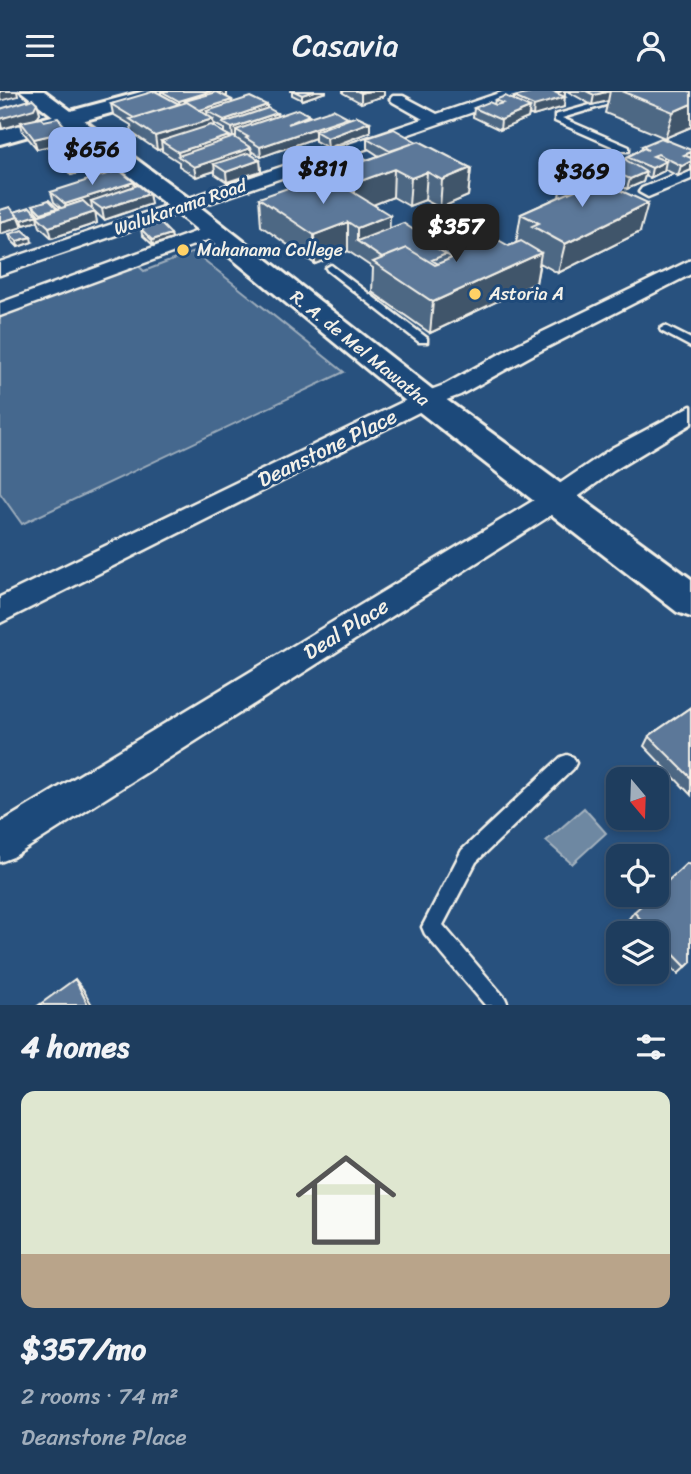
<!DOCTYPE html>
<meta charset="utf-8">
<style>
:root{--surface:#1e3d5e;--page:#264464;--text:#f1f3f6;--muted:#a1aebc;--line:#3c5673;--accent:#95b2f1}
body{margin:0;font-family:Sriracha,sans-serif;background:var(--page);color:var(--text);height:100vh;display:flex;flex-direction:column;font-size:26px;white-space:nowrap}
*{box-sizing:border-box;margin:0}
p{font-size:23px;color:var(--muted)}
.icon{flex:none;width:38px;height:38px;fill:none;stroke:currentColor;stroke-width:2;stroke-linecap:round;stroke-linejoin:round}
.map{position:relative;height:914px;overflow:hidden}
.side{display:flex;flex-direction:column;background:var(--surface);flex:1}
.side>*{flex:none}
.needle{width:46px;rotate:161deg}
.controls{position:absolute;left:606px;top:676px;display:grid;gap:14px}
.controls a{display:grid;place-items:center;width:63px;height:63px;border-radius:14px;background:var(--surface);box-shadow:0 4px 10px #0003,0 0 0 2px var(--line);font-size:35px}
.price{position:absolute;translate:-50% -60px;padding:0 16px;border-radius:14px;background:var(--accent);color:#111;font-size:23px;line-height:46px;filter:drop-shadow(0 2px 4px #0008)}
.price::after{content:'';position:absolute;left:50%;top:42px;width:21px;height:16px;margin-left:-10px;background:inherit;clip-path:polygon(0 0,100% 0,50% 100%)}
.price.current{background:#222;color:#fff}
ul{padding:0;list-style:none}
li{display:grid;align-content:center;gap:14px;height:371px;padding:0 21px}
li+li{border-top:2px solid var(--line)}
li span{display:grid;place-items:center;height:217px;border-radius:14px;color:#555}
li>.icon{margin-inline-start:auto}
span .icon{width:126px;height:126px;fill:#fffc;stroke-width:1}
li b{font-size:30px}
h2{display:flex;justify-content:space-between;align-items:center;height:84px;padding:0 21px;font-size:30px}
header{display:flex;justify-content:space-between;align-items:center;height:91px;padding:0 21px;background:var(--surface);font-size:32px;font-weight:600}
.map>svg:first-child{display:block}
.green{fill:#45688e;stroke:#9cacbb;stroke-width:2}
.water{fill:#6e88a2;stroke:#a4b2be;stroke-width:2}
.lines{fill:none;stroke-linecap:round;stroke-linejoin:round}
.lane-casing{stroke:#f4f1e8;stroke-width:5}
.street-casing{stroke:#f4f1e8;stroke-width:5}
.secondary-casing{stroke:#f4f1e8;stroke-width:6}
.highway-casing{stroke:#f4f1e8;stroke-width:6}
.lane{fill:#1f4a7a;fill-rule:evenodd}
.street{fill:#1f4a7a;fill-rule:evenodd}
.secondary{fill:#1f4a7a;fill-rule:evenodd}
.highway{fill:#1f4a7a;fill-rule:evenodd}
.wall{fill:#4e6784;stroke:#f4f1e8;stroke-width:2;fill-rule:evenodd}
.shaded-wall{fill:#40546b;stroke:#f4f1e8;stroke-width:2}
.building{fill:#5b7899;stroke:#f4f1e8;stroke-width:2}
.poi-dot{fill:#ffd166;stroke:#1f4a7a;stroke-width:2.5}
.labels{text-anchor:middle;dominant-baseline:central;stroke-width:6;stroke-linejoin:round;paint-order:stroke}
.far-street-label{font-size:18px;fill:#f4f1e8;stroke:#1f4a7a}
.far-poi-label{font-size:18px;fill:#f4f1e8;stroke:#1f4a7a;text-anchor:start}
.street-label{font-size:21px;fill:#f4f1e8;stroke:#1f4a7a}
</style>
<header><svg class="icon" aria-label="menu" viewBox="0 0 24 24"><path d="M4 6h16M4 12h16M4 18h16"/></svg>Casavia<svg class="icon" aria-label="person" viewBox="0 0 24 24"><circle cx="12" cy="8" r="4"/><path d="M4 21q1-7 8-7t8 7"/></svg></header>
<div class="map">
<svg width="691" height="914" viewBox="0 0 691 914">
<rect width="100%" height="100%" fill="#28517e"/>
<filter id="ink" filterUnits="userSpaceOnUse"><feTurbulence type="fractalNoise" baseFrequency=".0143" numOctaves="2"/><feDisplacementMap in="SourceGraphic" scale="14" xChannelSelector="R" yChannelSelector="G"/><feConvolveMatrix kernelMatrix="1 2 1 2 8 2 1 2 1" color-interpolation-filters="sRGB"/></filter>
<g filter="url(#ink)">
<path class="green" d="M194 161 344 281 22 433 0 402V217L132 169 144 180Z"/>
<path class="water" d="M584 717 606 742 572 773 546 750Z"/>
<g class="lines">
<g class="lane-casing">
<path id="lane" d="M622 5 629 7 562 27 629 56V60H623L555 30V24Z
M331 174 427 247V251H419L327 179 326 177Z
M665 235 691 248V256L661 240 660 238Z
M567 664 573 666 576 672 573 678 476 771 443 834 505 907 508 914H485L425 843 422 836 462 759 561 666Z"/>
</g>
<g class="street-casing">
<path id="street" d="M505 0H527L525 3 0 184V171L423 28 393 11 390 8 393 5H403L437 23Z
M691 77V88L648 106 639 101 642 97Z
M214 134 223 140 221 144 0 225V212Z
M691 169V183L534 263 460 304 433 314 0 532V506L417 304 444 294 518 253Z
M691 315V333L613 380 564 416 13 766 0 771V732L546 402 612 357Z"/>
</g>
<g class="secondary-casing">
<path id="secondary" d="M145 0H178L175 4 0 53V39Z"/>
</g>
<g class="highway-casing">
<path id="highway" d="M21 0H44L191 109 437 302 691 488V526L677 521 413 316 173 119Z"/>
</g>
<use href="#lane" class="lane"/>
<use href="#street" class="street"/>
<use href="#secondary" class="secondary"/>
<use href="#highway" class="highway"/>
</g>
<path class="wall" d="M161 0H227V5L225 6 232 9V12L267 14V18L277 25 309 24V26H348V28L370 41 328 57 315 50V47L261 66 251 60 252 64 260 69 261 80 227 91 215 83V80L196 86 179 75V71L162 60V58L157 59 132 42 131 34 113 23 111 13 161 3ZM213 32 224 38V42L233 47 229 48 214 36Z
M289 0H326V1L302 9 292 4V0Z
M343 0H384V5L361 12 343 2Z
M523 0H565L564 16 533 25 529 23 528 27 500 39 473 26 474 17 494 13 495 9 514 10V6L522 4Z
M567 0H689L691 1V36L665 47 605 22 608 10 592 14Z
M37 12 40 22 36 28 69 40 71 50 37 58 23 41 21 33 2 38 0 37V18Z
M367 47 417 51 471 77 468 105 440 117 425 109 409 115 393 106 374 113 390 138 437 154 509 155 516 152 521 123 559 106 562 87 578 80 640 141 558 182 540 172 536 192 430 242 372 201 373 177 348 160 315 173 261 135 259 107 335 90V81L346 77 333 67V62L366 69 379 65 367 57Z
M642 55 691 59V79L678 85 664 78V80L650 87 645 85 643 91 627 98 597 84 599 74 626 69 627 66 641 59Z
M56 60 106 64 108 74 71 84 59 71Z
M135 95 149 103 151 113 104 129 95 121 97 132 52 147 40 136 38 130 24 134 20 130 22 136 14 121 38 125 39 124 35 119 33 114 57 117V118L61 117 54 111 51 101Z
M141 138 171 143 172 148 153 154 142 144Z
M9 143 32 151 18 156 11 149Z
M691 616V704L644 655 649 645Z
M634 821 691 871 678 883 656 859V842H640L628 829Z"/>
<path class="shaded-wall" d="M0 0H17L18 5 0 10Z
M212 0H227V5L194 16 185 10 186 18 181 20 179 10Z
M314 0H326V1L302 9V4Z
M370 0H384V5L361 12V2Z
M562 0H565L564 16 533 25 534 15 556 2Z
M610 0 608 10 592 14 594 4Z
M232 9 233 19 207 20 208 27 200 19Z
M37 12 40 22 36 28 2 38 0 28Z
M691 13V36L665 47 673 21Z
M267 14V24L224 32V29Z
M530 17 528 27 500 39 501 29Z
M277 22 278 32 236 39V46L233 47 232 37Z
M348 26V36L315 40V47L261 66 260 56Z
M213 28 214 42 161 50 162 58 157 59 155 45Z
M370 31V41L328 57 327 47Z
M69 40 71 50 37 58 34 48Z
M229 45 230 55 179 66 178 61Z
M251 57 252 67 214 73 215 80 196 86 194 76Z
M691 61V79L678 85 684 64Z
M106 64 108 74 71 84 68 73Z
M260 69 261 80 227 91 226 81Z
M666 70 664 80 650 87 652 77Z
M471 77 468 105 440 117 442 89Z
M394 78 393 106 355 121V92Z
M427 81 425 109 409 115 411 87Z
M646 81 643 91 627 98 630 88Z
M134 91 136 101 91 110 92 116 68 124 65 113Z
M149 103 151 113 104 129 102 118Z
M648 112 640 141 558 182 565 153Z
M95 121 97 132 52 147 49 136Z
M37 124 38 130 24 134 22 129Z
M390 124 389 153 357 150V137Z
M18 126 22 136 0 143V131Z
M348 131V160L315 173 314 144Z
M171 143 172 148 153 154 152 149Z
M31 146 32 151 18 156 17 150Z
M541 162 536 192 430 242 433 211Z
M75 888 83 898 92 914H88Z"/>
<path class="building" d="M155 0 179 13 134 27 111 13Z
M161 0H212L179 10Z
M294 0H314L302 4Z
M357 0H370L361 2Z
M528 0H562L556 2 565 6 534 15 514 6 532 2Z
M586 0H610L594 4Z
M621 0H689L691 1V13L673 21Z
M217 1 232 9 200 19 185 10Z
M505 5 530 17 501 29 474 17 489 11 496 14 503 12 495 9Z
M250 6 267 14 224 29 207 20Z
M33 8 37 12 34 18 0 28V18Z
M187 11 213 28 155 45 130 28Z
M268 17 277 22 232 37 223 32Z
M298 18 309 24 288 33 333 18 348 26 260 56 246 47 248 46 236 39Z
M357 25 370 31 327 47 315 40Z
M41 27 44 30 58 27 69 40 34 48 21 31Z
M211 34 229 45 178 61 161 50Z
M394 38 417 51 390 60 367 47Z
M234 46 251 57 194 76 178 65Z
M661 47 691 59V61L684 64 691 67V70L682 75 658 63 653 65 666 70 652 77 627 66 644 57 648 59 642 55Z
M419 50 471 77 442 89 427 81 411 87 394 78 355 92 335 81Z
M93 51 106 64 68 73 56 60Z
M350 57 366 68 349 73 333 62Z
M248 62 260 69 226 81 214 73Z
M619 65 646 81 630 88 599 74Z
M119 79 134 91 65 113 51 101Z
M578 80 648 112 565 153 532 135 539 132 521 123 582 96 562 87Z
M325 84 390 124 357 137 348 131 314 144 259 107Z
M138 94 149 103 102 118 91 110Z
M49 109 57 117 41 122 33 114Z
M83 110 95 121 49 136 37 125Z
M10 116 18 126 0 131V119Z
M30 116 37 124 22 129 14 121Z
M160 132 171 143 152 149 141 138Z
M403 132 437 154 433 155 446 163 432 169 438 173 435 174 407 157 382 167 357 150Z
M477 137 509 155 521 150 541 162 433 211 373 171 407 157 435 174 452 167 433 155Z
M23 139 31 146 17 150 9 143Z
M691 616V687L649 645Z
M687 772 691 775V871L686 876 656 845V842H653L634 821 654 803H656V801Z
M75 888 88 914H39Z"/>
</g>
<g class="poi-dot">
<circle cx="183" cy="159" r="7"/>
<circle cx="475" cy="203" r="7"/>
</g>
<g class="labels">
<g class="far-street-label">
<text transform="translate(180 116) rotate(-19)">Walukarama Road</text>
<text transform="translate(360 257) rotate(39)">R. A. de Mel Mawatha</text>
</g>
<g class="far-poi-label">
<text x="197" y="159">Mahanama College</text>
<text x="489" y="203">Astoria A</text>
</g>
<g class="street-label">
<text transform="translate(327 357) rotate(-26)">Deanstone Place</text>
<text transform="translate(346 538) rotate(-32)">Deal Place</text>
</g>
</g>
</svg>
<div class="controls">
<a><svg class="needle" viewBox="-14 -14 28 28"><path d="M0-13l5 13h-10z" fill="#e53935"/><path d="M0 13l5-13h-10z" fill="#a1aebc"/></svg></a>
<a><svg class="icon" aria-label="locate" viewBox="0 0 24 24"><circle cx="12" cy="12" r="6"/><path d="M12 2v4M12 18v4M2 12h4M18 12h4"/></svg></a>
<a><svg class="icon" aria-label="layers" viewBox="0 0 24 24"><path d="M12 4l9 5-9 5-9-5zM3 14l9 5 9-5"/></svg></a>
</div>
<b class="price" style="left:92px;top:96px">$656</b>
<b class="price" style="left:323px;top:115px">$811</b>
<b class="price" style="left:582px;top:118px">$369</b>
<b class="price current" style="left:456px;top:173px">$357</b>
</div>
<section class="side">
<h2>4 homes<svg class="icon" aria-label="filters" viewBox="0 0 24 24"><path d="M4 7h16M4 17h16"/><circle cx="9" cy="7" r="2"/><circle cx="15" cy="17" r="2"/></svg></h2>
<ul>
<li><span style="background:linear-gradient(#dfe7d0 75%,#b9a48a 0)"><svg class="icon" aria-label="home" viewBox="0 0 24 24"><path d="M3 11l9-7 9 7M6 9v11h12V9"/></svg></span><div><b>$357/mo</b><p>2 rooms · 74 m²</p><p>Deanstone Place</p></div></li>
</ul>
</section>
